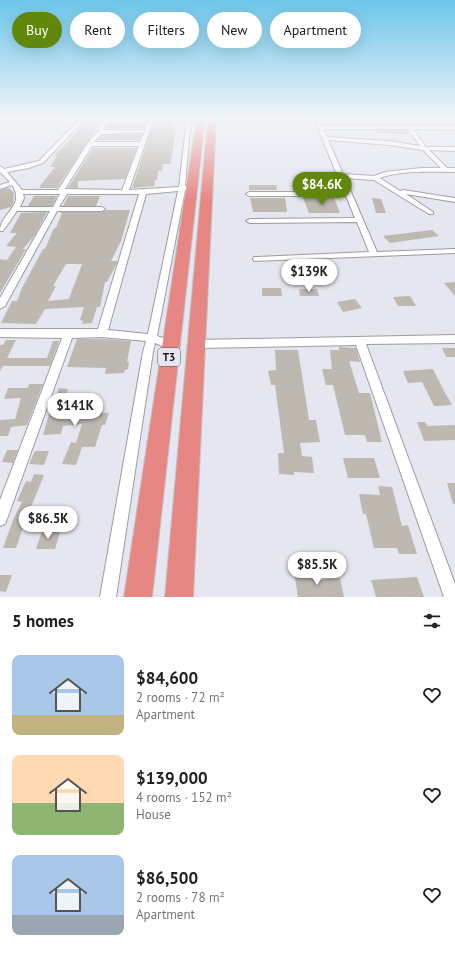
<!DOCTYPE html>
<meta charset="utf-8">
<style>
:root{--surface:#fff;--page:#f2f2f2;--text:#202124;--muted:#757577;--accent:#61870d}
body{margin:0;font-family:"PT Sans",sans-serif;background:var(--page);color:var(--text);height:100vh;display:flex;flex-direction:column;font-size:15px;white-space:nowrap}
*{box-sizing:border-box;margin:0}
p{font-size:13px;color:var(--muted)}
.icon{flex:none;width:22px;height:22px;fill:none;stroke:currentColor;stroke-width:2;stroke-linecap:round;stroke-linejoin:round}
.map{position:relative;height:597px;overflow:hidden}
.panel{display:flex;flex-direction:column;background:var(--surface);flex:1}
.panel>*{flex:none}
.hud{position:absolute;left:12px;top:12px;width:431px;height:36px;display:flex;gap:8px}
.price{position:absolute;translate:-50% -34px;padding:0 9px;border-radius:14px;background:#fff;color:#222;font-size:13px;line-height:26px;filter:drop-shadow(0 1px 2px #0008)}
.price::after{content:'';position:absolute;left:50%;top:24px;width:12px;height:9px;margin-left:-6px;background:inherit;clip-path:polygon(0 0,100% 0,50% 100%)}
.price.selected{background:var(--accent);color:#fff}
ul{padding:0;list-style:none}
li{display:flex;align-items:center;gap:12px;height:100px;padding:0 12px}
li span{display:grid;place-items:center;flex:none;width:112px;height:80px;border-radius:8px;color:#555}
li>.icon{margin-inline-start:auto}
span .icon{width:48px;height:48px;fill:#fffc;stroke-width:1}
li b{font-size:17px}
h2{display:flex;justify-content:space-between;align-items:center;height:48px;padding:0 12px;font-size:17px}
.pill{padding:0 14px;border-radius:18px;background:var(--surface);box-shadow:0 4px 16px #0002;font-size:14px;line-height:36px}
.pill.selected{background:var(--accent);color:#fff}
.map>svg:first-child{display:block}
.building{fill:#bdb8b0;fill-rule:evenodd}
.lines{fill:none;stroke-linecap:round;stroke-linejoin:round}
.minor-casing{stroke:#9b9ca4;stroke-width:2}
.trunk-casing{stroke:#c3c3c4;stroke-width:2}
.minor{fill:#fff;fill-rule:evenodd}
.trunk{fill:#e68784;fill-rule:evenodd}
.labels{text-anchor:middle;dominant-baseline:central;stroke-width:4;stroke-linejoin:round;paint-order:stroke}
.shield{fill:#e5e6ef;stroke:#56565b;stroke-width:1}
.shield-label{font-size:11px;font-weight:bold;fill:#18181b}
</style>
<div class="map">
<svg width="455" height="597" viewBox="0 0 455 597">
<rect width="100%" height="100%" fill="#e5e6ef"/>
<path class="building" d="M155 118H164L163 120H173L172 126H176L172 155 170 164H163L162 171H158L157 180H155L154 186 132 188Z
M385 119 419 120 424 124H372L369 120Z
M85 122H101L57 188H39L41 186H40L55 167H50L57 156H54L67 143Z
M108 123H146L144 128H105Z
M376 130H407L409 134 378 133Z
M102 135H142L139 140H97Z
M93 148H137L125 179 78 181V188H68Z
M249 185H276L277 190H249Z
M317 185H326L327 190H302L301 186Z
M9 188 14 193 13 203 11 207 0 210V190Z
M34 196H57L52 206H28Z
M68 196H100L96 206H63Z
M250 198H285L287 212H253Z
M303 198H334L340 213H309Z
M372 198 381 199 386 213H376Z
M106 210H130L121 241 111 261H117V263L107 282H105L100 307H97L92 323 82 324 83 321 80 320 84 307 45 309 36 324 1 323 12 301H17L22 288 43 249H45L54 228H56L62 213 60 212H102ZM66 264H82L69 299 48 301 56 286H53Z
M47 212 35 235 23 249H26L0 293V259L7 260 16 247 6 246 17 233H10L21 213Z
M432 230 439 236 390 243 383 236Z
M455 282V296L444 283Z
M262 288H281L282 296H262Z
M299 289H317L319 296H300Z
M410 296 416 306H398L393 297Z
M355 299 362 308 343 312 337 302Z
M77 339H106L131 341 127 362H129L128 369 125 370 124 373 105 374 106 368 67 367Z
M6 340H16L7 358H47L53 341H59L50 366H3L0 371V345H3Z
M339 347 356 348 360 362 349 361 359 393H370L382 442H367L365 435H345L333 385H326L322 369H332L330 350H339Z
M442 348H455V357H446Z
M275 350H298L309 420H316L320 442 300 443 302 456 312 457 314 473 294 472V475L279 474 278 453H284L275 385H271L268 371 276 370Z
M433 369 444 391 452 405 434 406 422 382 408 383 403 371Z
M29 384H43L27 425 11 427 8 436H0V420L15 419 21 398 4 399 8 388H28Z
M59 388 68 389 60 410H67L66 414 90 412 109 413 105 425H102L95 447H82L76 465 62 464 71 442 76 443 82 424 63 426 61 434 43 435 50 411Z
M417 422H425L427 426 455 425V440L424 441Z
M7 450H18L13 463 2 462Z
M35 451H49L44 465 29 464Z
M343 458H374L380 478H348Z
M34 474 44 475 29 512 33 513 27 526 24 525 16 548H3L13 520 22 502 17 501 26 481 31 482Z
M447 483H455V504H453Z
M378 486 392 487 402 526 408 525 417 554H399L397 548H374L366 514H363L359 494 380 495Z
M42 531 60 532 55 549H36Z
M315 571 316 580 340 578 344 597H298L294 572Z
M0 575H12L6 592 0 591Z
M417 577 424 597H376L371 580Z"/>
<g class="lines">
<g class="minor-casing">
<path id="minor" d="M81 118H109V119L154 118 129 190 179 187 187 118H191L185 186 190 188 185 190 157 336 174 342 175 345 174 348 170 349 155 343 153 352 116 597H100L143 352 146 341 102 337 72 338 7 519 5 524 0 526V500L62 338 0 337V329H98L139 194H67L59 207H102L105 209 102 211H57L5 306 0 309V298L50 211H17L3 231H0C0 213 26 206 12 185L0 189V185L10 182 0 172V166L4 169 39 161ZM84 120H104L98 131 87 144 58 190H22L7 172 29 168 43 163ZM148 121 145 130H103L107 122ZM144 133 140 142H94L101 134ZM92 146H139L122 190 65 189ZM178 191 148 334 108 330 146 194ZM23 194H60L53 207H20L24 198Z
M314 118H318L322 126H455V130L413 129 426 147H455V151L429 150 447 168H455V172C432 172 401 170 380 178L400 191 403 190 455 198V202L406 194 433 212V214H429L374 180 345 178 377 252 455 249V253L254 261 253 259 254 257H257L369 252 357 222 250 223 246 221 250 219 355 218 346 196H249L246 194 249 192H344ZM323 129H408L420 146 389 141 327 137ZM328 140 389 145 423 150 441 168H421L385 172 374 176 343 174Z
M455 335V343L366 344 455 584V597H444L356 345 197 348 193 347 192 344 193 341 197 340Z"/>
</g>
<g class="trunk-casing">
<path id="trunk" d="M197 118H205L152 597H124Z
M208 118H216L193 597H165Z"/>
</g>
<use href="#minor" class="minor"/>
<use href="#trunk" class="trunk"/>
</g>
<linearGradient id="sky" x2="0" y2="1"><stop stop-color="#6cc6ea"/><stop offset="0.59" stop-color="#f3f4f8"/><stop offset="1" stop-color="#f3f4f8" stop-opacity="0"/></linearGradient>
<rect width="455" height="201" fill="url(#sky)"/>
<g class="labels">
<rect class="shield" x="158" y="348" width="22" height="18" rx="3"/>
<g class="shield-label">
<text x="169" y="357">T3</text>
</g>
</g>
</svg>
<b class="price selected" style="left:322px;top:206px">$84.6K</b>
<b class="price" style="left:309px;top:293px">$139K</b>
<b class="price" style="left:75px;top:427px">$141K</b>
<b class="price" style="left:48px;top:540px">$86.5K</b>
<b class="price" style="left:317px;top:586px">$85.5K</b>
<div class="hud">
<a class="pill selected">Buy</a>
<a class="pill">Rent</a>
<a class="pill">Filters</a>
<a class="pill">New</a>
<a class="pill">Apartment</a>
</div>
</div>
<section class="panel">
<h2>5 homes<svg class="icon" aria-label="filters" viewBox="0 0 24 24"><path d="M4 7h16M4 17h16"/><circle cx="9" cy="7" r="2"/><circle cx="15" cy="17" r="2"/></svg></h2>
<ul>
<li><span style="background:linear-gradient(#a9c7e8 75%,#c2b280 0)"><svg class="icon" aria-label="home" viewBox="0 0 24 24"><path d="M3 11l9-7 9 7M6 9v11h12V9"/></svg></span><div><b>$84,600</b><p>2 rooms · 72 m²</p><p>Apartment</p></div><svg class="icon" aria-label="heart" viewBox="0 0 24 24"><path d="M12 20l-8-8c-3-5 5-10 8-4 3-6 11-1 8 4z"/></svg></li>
<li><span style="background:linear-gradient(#ffd9b3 60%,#8fb573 0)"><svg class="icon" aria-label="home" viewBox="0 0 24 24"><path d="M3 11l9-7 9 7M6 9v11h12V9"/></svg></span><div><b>$139,000</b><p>4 rooms · 152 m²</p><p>House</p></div><svg class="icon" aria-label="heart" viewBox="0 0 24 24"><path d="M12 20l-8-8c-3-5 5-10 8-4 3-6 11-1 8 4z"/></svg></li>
<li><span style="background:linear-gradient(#a9c7e8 75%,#9aa5b1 0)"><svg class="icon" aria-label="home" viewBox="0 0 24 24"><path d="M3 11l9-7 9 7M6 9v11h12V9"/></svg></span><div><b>$86,500</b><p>2 rooms · 78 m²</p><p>Apartment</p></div><svg class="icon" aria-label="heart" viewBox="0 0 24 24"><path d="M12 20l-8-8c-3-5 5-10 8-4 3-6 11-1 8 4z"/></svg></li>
</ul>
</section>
